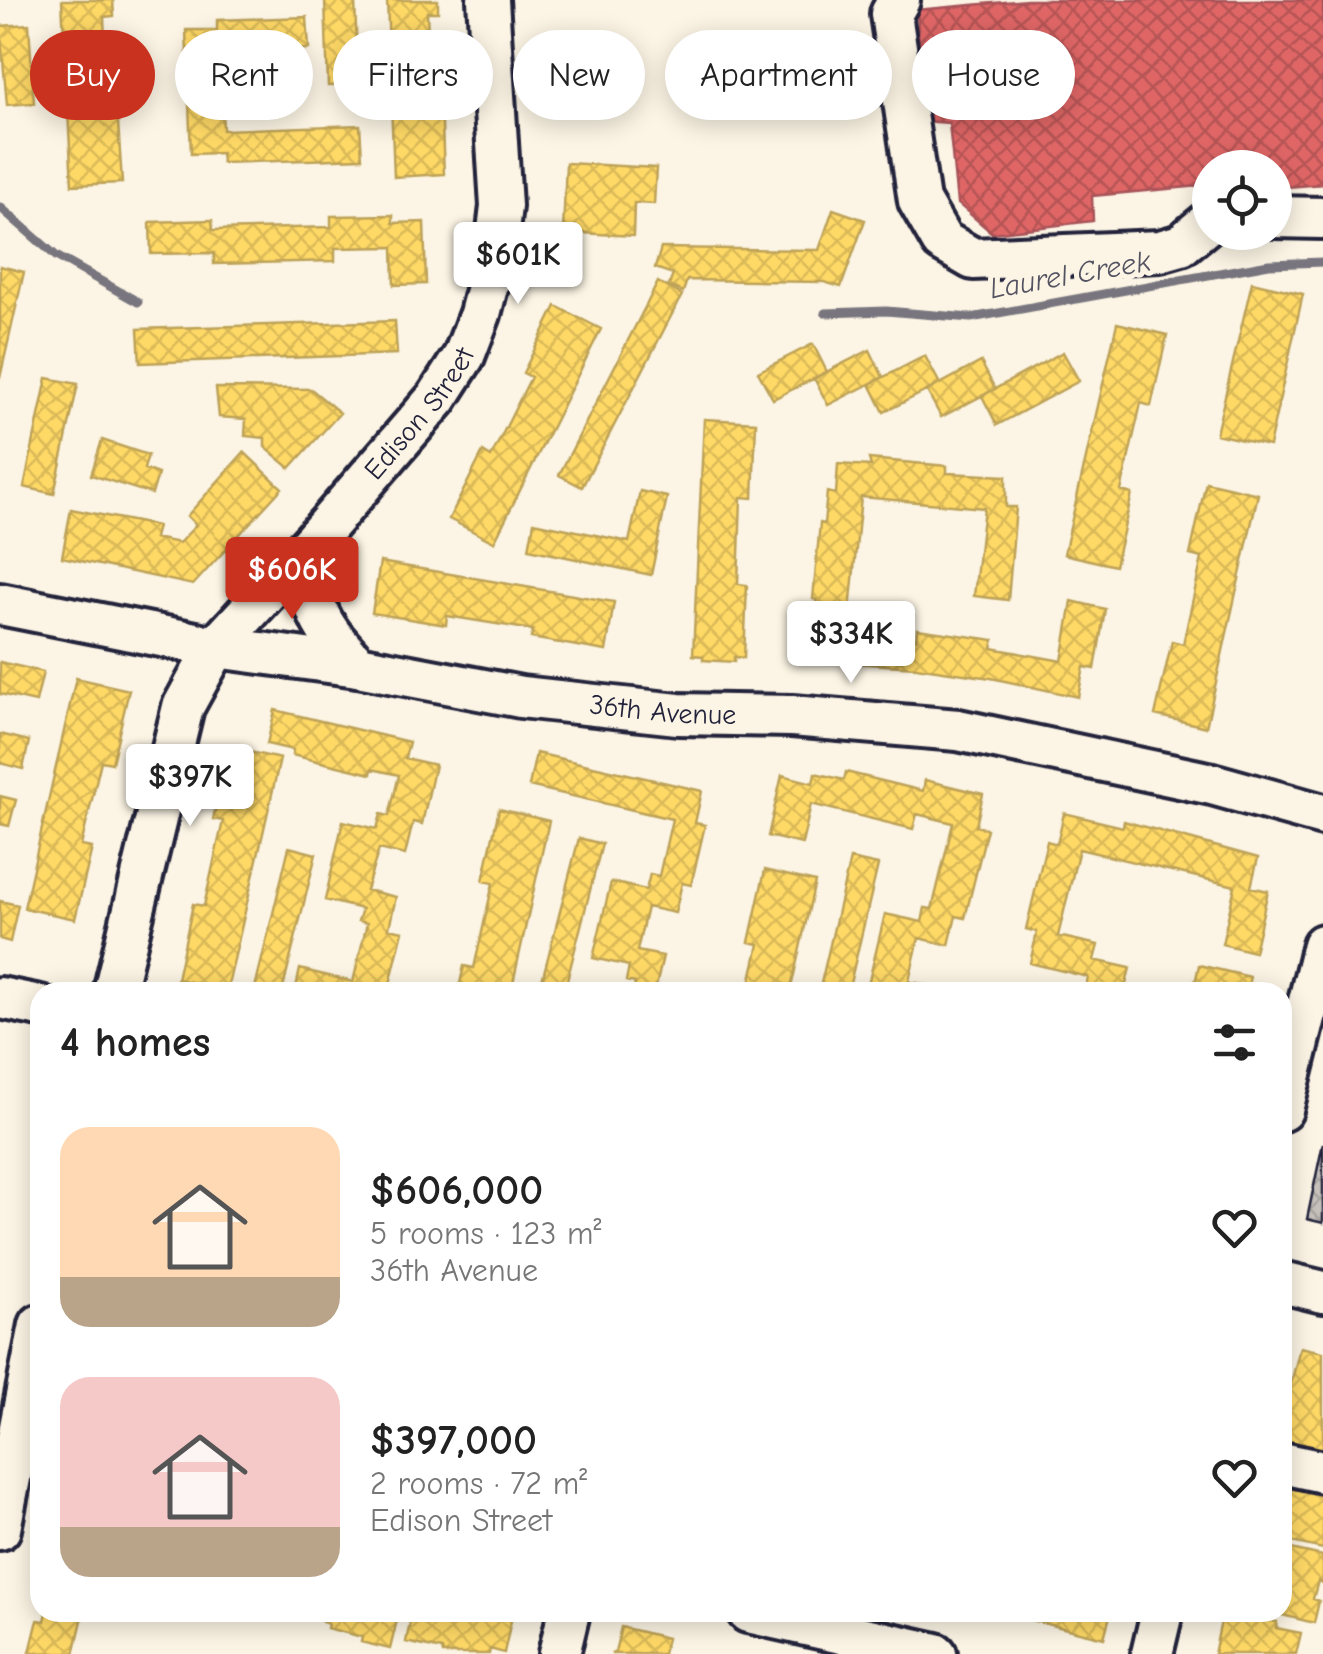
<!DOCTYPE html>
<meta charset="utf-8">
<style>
:root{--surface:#fff;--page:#f2f2f2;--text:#222;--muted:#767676;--accent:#c8321e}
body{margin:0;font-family:"Comic Neue",sans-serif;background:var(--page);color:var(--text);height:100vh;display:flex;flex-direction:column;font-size:38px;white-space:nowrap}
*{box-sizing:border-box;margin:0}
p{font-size:32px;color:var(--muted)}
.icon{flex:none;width:55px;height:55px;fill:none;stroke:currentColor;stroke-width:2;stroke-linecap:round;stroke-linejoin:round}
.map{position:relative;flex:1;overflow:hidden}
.sheet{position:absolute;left:30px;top:982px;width:1262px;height:640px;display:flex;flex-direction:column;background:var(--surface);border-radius:30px;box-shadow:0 5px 25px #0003}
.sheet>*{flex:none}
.guide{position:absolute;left:30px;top:30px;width:1265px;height:90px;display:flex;gap:20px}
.fabs{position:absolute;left:1192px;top:150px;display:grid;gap:20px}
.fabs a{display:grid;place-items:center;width:100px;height:100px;border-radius:50%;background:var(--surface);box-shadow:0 5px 25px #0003;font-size:50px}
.price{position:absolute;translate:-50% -85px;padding:0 22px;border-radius:10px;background:#fff;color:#222;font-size:32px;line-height:65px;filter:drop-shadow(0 2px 5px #0008)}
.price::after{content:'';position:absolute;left:50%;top:60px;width:30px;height:22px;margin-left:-15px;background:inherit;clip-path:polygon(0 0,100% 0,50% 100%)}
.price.selected{background:var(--accent);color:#fff}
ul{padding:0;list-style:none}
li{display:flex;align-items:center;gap:30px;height:250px;padding:0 30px}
li span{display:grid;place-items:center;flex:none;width:280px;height:200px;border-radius:30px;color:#555}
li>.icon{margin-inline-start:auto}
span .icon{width:120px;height:120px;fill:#fffc;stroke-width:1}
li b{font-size:42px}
h2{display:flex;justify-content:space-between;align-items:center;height:120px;padding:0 30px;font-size:42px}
.chip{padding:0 35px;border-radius:45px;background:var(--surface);box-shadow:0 5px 25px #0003;font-size:35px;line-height:90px}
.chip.selected{background:var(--accent);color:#fff}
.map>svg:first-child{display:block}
.homes{fill:url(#homes-cross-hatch);stroke:#bda259;stroke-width:2.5}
.shops{fill:url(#shops-cross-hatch);stroke:#a75259;stroke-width:2.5}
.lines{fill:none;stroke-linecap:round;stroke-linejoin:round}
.stream{stroke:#78757e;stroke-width:9}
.building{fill:url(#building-cross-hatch);stroke:#22223b;stroke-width:2.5}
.minor-casing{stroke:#22223b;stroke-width:48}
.minor{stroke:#fcf5e5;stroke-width:40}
.labels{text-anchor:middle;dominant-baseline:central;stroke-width:10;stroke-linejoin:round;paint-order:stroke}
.street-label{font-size:28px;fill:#22223b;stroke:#fcf5e5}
.water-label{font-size:30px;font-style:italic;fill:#545362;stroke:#fcf5e5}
</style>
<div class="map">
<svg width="1323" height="1654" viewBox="0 0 1323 1654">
<defs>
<pattern id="homes-cross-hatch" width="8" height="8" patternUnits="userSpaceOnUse" patternTransform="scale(2.5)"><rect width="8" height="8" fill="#ffd966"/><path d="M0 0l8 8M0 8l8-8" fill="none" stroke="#daba59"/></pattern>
<pattern id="shops-cross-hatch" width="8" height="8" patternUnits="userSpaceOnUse" patternTransform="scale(2.5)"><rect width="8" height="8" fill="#e06666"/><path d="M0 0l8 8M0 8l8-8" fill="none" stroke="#b55455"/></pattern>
<pattern id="building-cross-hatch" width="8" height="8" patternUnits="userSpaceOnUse" patternTransform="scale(2.5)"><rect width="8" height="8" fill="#c6c1bb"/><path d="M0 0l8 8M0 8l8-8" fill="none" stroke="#aaa6a2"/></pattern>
</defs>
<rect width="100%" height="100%" fill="#fcf5e5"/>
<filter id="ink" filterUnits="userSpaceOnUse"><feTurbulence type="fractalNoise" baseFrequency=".01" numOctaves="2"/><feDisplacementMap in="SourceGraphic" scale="20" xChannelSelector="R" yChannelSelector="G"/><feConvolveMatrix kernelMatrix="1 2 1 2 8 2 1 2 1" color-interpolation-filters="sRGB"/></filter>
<g filter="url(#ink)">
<path class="homes" d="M62 0H113L114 16 104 17 108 106H117L122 183 72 185Z
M325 0H355L358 85 328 86Z
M387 0H438V12H427L431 101 441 100 444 174 394 177Z
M307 17 309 49 220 52 223 130 360 125 362 158 222 163 221 153 191 154 186 30H217V20Z
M29 24 34 103 7 105 0 26Z
M566 163 656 168 654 204 634 203 633 236 563 232Z
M833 209 865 220 841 287 824 282 687 280 683 292 669 286 673 274 655 268 661 248 819 250Z
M393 215V223L424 222 426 284 394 285 393 247 335 248V261L214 264V253L151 254 150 222 212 220 213 230 331 227V216Z
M0 266 24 272 0 378Z
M658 282 682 295 582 487 559 475Z
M1252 282 1303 294 1269 446 1216 434Z
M556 306 601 329 494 542 449 519 483 452 491 457 531 377 523 373Z
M395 321 397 354 140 363 138 329Z
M1117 323 1167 335 1151 406 1141 403 1121 491 1132 494 1115 566 1064 554Z
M813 344 827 372 773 399 758 372Z
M870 350 883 377 828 405 814 378Z
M1063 352 1079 381 997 425 982 396Z
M925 356 940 384 884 412 870 384Z
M981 362 995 389 941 417 927 391Z
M47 378 78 384 54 494 24 487Z
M216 388 311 389 340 413 290 468 265 447V438L245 436 246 419 219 417Z
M704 419 756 422 753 498 741 497 738 584 747 585 744 658 734 657V662L703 660V656L693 655Z
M102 440 148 455 144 469 158 474 152 494 91 475Z
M244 452 282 488 193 585 62 557 71 509 157 526 154 538 179 543 196 525 187 516Z
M869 459 947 466V473L1006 476V507H1016L1008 600 974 596 984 508 861 497 848 632 916 639 917 629 994 640 992 648 1062 661 1072 601 1105 609 1095 669 1084 667 1078 697 991 678 916 667 821 661 825 632H814L817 600 813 599 820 523 824 524 827 492 836 494 838 464 871 466Z
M1206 482 1258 494 1206 727 1155 715 1172 641 1183 644 1202 558 1190 555Z
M640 491 667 497 651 575 529 549 534 522 629 542Z
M380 562 614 602 606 651 531 638 533 630 447 616 446 625 372 613Z
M0 662 43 672 36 702 0 694Z
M76 678 129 690 112 763 101 761 81 846 92 848 75 919 24 908Z
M275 710 409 742 405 758 435 765 422 824 413 822 405 855 379 849 366 890 396 897 389 928 403 931 388 992 375 989 374 992H295L300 969 353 982 367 923 358 921 362 909 325 900 343 821 377 829 381 814 389 816 399 775 372 769 371 774 292 755 293 750 267 744Z
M0 734 29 741 23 769 0 763Z
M229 747 280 759 227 990 177 979 193 904 204 906 223 821 213 819Z
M536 753 702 791 695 823 705 825 691 885 682 883 675 913 647 907 637 951 663 956 656 987 669 992H633L635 983 626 981 629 966 593 958 611 882 646 890 650 874 659 876 672 819 529 786Z
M846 772 923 791 925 780 983 794 976 826 987 829 965 918 956 916 949 945 919 938 909 981 938 988 937 992H881L867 989 885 914 922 922 925 908 932 909 953 823 917 814 913 829 811 804 802 844 768 836 782 775 813 783 815 773 844 780Z
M0 796 16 800 9 826 0 824Z
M499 809 549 821 511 992H458L464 966 474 968 493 883 483 881Z
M1064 813 1123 827 1124 821 1258 858 1251 887 1268 891 1254 952 1222 944 1235 886 1079 849 1058 936 1098 945 1094 960 1130 968 1124 992H1085L1088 977 1030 963 1037 932 1026 929 1047 841 1057 844Z
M579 838 602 844 564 992H539Z
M289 847 316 854 282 992H254Z
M850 859 878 865 848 992H819Z
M765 870 815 882 790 992H748L759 944 749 942Z
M0 901 18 905 10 942 0 939Z
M1199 965 1250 977 1246 992H1193Z
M1300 1347 1323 1352V1446L1319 1462 1282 1448V1421Z
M1282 1473 1323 1482V1549L1282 1540Z
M1282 1547 1323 1556V1583L1318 1581 1313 1599 1319 1601 1314 1623 1270 1612H1282Z
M47 1612H84L74 1654 30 1652 38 1620 45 1621Z
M324 1612H399L390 1649 361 1642 362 1637 327 1628 328 1624 322 1622Z
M412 1612H496L512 1616 504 1653 490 1649 489 1654H443L442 1650 406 1642Z
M1010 1612H1111L1104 1638 1010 1615Z
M1223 1612 1277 1622 1276 1628 1301 1633 1296 1654H1214Z
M621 1627 667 1638 663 1654H611L615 1652Z"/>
<path class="shops" d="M1027 0H1323V184L1275 188V168H1210V185L1092 196 1093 221 992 233 957 203 949 123 923 121 917 10Z"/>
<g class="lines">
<path class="stream" d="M0 207 56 256 138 302
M825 313 886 311 971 318 1269 264 1323 262"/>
</g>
<path class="building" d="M1323 1143V1223L1307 1219Z"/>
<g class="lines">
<g class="minor-casing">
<g id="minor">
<path d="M899 0 891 14 919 201 942 241 973 259 1160 251 1181 245 1210 221"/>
<path d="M1275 217 1323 218"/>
<path d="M317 537C307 604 312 617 358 666"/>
<path id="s1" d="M0 604 216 647 358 666 521 697 678 714 792 716 958 730 1212 784 1323 815"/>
<path id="s2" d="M114 992 183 707 216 647 317 537 437 398 464 356 480 314 495 256 501 206 488 0"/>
<path d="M0 998 40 1006"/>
<path d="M1282 1110 1323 945"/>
<path d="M1282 1282 1323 1292"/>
<path d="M1282 1463 1323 1472"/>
<path d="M0 1529 40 1325"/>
<path d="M748 1612 936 1654"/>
<path d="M559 1654 569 1612"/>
<path d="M1152 1654 1162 1612"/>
</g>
</g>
<use href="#minor" class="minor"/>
</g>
</g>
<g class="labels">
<g class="street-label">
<text stroke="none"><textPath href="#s2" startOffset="672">Edison Street</textPath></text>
<text stroke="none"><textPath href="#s1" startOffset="672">36th Avenue</textPath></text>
</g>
<g class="water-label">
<text transform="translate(1070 275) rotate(-10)">Laurel Creek</text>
</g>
</g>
</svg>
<div class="fabs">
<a><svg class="icon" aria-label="locate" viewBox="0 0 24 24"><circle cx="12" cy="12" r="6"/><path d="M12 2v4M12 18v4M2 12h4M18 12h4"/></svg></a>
</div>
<b class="price" style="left:518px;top:307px">$601K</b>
<b class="price selected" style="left:292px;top:622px">$606K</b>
<b class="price" style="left:851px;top:686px">$334K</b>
<b class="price" style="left:190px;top:829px">$397K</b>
<div class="guide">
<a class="chip selected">Buy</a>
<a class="chip">Rent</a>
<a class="chip">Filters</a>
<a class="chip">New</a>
<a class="chip">Apartment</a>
<a class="chip">House</a>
</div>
<section class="sheet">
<h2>4 homes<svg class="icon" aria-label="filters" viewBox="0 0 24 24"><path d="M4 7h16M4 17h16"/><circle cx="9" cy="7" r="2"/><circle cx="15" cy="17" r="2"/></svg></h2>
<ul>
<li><span style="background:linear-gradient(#ffd9b3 75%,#b9a48a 0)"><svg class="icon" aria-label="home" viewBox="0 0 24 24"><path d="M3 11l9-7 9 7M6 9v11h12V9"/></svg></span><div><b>$606,000</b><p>5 rooms · 123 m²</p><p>36th Avenue</p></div><svg class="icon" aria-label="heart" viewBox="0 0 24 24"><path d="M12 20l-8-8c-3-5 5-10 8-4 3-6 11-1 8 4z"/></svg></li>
<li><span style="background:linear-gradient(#f6c9c9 75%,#b9a48a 0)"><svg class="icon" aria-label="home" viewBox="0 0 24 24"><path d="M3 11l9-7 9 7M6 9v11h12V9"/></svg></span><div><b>$397,000</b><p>2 rooms · 72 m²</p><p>Edison Street</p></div><svg class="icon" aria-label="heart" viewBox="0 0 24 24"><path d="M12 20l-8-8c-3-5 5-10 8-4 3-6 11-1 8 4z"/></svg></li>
</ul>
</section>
</div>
